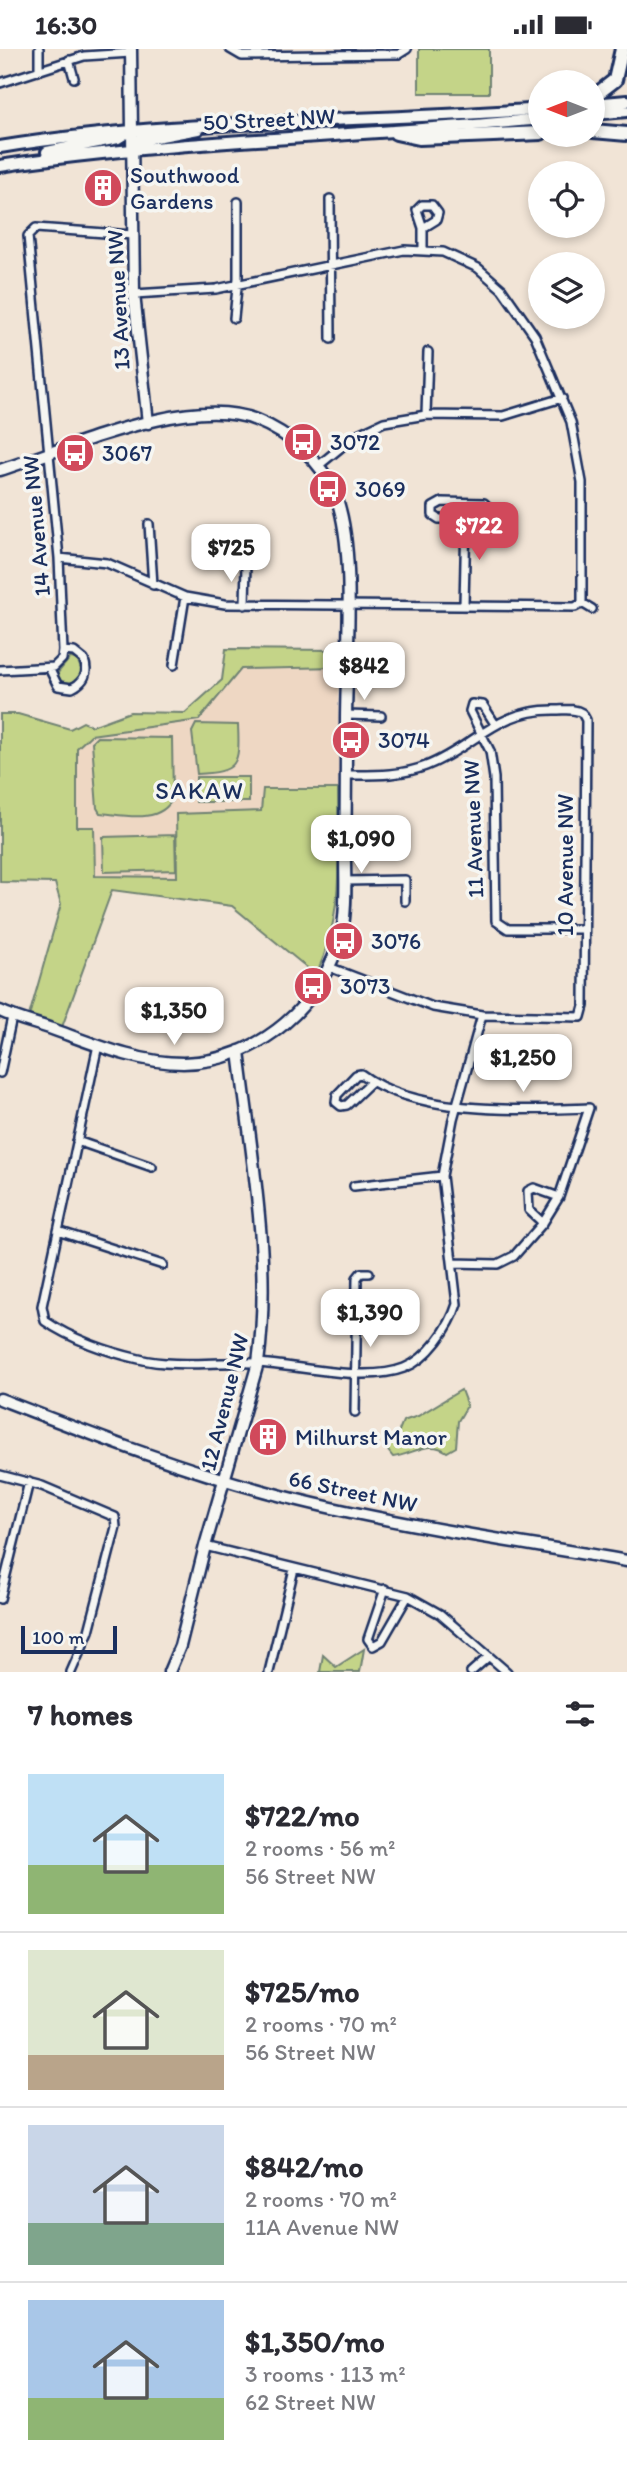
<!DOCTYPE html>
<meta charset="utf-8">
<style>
:root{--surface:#fff;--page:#f7f7f7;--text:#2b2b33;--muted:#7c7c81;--line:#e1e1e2;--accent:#d1495b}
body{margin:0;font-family:Itim,sans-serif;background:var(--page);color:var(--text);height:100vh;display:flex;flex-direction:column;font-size:26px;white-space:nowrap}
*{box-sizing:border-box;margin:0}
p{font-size:23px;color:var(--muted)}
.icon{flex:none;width:38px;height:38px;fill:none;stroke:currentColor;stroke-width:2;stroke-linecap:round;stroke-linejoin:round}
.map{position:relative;height:1623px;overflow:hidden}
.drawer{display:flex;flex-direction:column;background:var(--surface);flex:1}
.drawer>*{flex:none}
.needle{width:46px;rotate:270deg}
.controls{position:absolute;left:528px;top:21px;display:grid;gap:14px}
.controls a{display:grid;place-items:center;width:77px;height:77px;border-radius:50%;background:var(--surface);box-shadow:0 4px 10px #0003;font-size:35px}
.scale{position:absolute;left:21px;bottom:18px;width:96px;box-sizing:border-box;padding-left:7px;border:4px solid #1b2f5e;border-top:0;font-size:19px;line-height:24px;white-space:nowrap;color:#1b2f5e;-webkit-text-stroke:5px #f6f6f2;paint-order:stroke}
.price{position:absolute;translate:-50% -60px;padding:0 16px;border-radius:14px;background:#fff;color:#222;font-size:23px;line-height:46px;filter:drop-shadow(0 2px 4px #0008)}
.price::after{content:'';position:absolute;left:50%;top:42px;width:21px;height:16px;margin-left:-10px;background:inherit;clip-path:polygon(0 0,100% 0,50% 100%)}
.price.on{background:var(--accent);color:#fff}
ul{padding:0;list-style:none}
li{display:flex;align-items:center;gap:21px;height:175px;padding:0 28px}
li+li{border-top:2px solid var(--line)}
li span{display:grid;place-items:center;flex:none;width:196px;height:140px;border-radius:0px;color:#555}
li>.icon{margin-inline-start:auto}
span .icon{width:84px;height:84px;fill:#fffc;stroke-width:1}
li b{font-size:30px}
h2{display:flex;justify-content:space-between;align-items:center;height:84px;padding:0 28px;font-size:30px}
.status{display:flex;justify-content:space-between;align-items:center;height:49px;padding:0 35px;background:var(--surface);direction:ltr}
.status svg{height:19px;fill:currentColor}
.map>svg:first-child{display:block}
.built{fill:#eed7c3}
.green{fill:#c4d488;stroke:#708273;stroke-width:2}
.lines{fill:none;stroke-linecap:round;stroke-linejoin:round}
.street-casing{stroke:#1b2f5e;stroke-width:12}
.secondary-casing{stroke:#1b2f5e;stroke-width:15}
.primary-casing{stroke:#1b2f5e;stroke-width:16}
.highway-casing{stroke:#1b2f5e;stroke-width:18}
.street{stroke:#f6f6f2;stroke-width:7}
.secondary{stroke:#f6f6f2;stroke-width:10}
.primary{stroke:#f6f6f2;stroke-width:10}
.highway{stroke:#f6f6f2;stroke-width:12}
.labels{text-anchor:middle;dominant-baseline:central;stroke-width:7;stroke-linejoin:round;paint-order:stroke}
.street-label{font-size:23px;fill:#1b2f5e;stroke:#f6f6f2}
.poi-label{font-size:23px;fill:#1b2f5e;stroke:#f6f6f2;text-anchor:start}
.neighbourhood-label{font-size:24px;letter-spacing:2px;fill:#1b2f5e;stroke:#f6f6f2}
</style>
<div class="status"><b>16:30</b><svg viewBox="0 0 49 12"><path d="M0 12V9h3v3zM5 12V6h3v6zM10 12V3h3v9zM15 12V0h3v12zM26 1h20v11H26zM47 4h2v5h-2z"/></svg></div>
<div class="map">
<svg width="627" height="1623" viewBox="0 0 627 1623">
<rect width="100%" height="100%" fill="#f1e4d6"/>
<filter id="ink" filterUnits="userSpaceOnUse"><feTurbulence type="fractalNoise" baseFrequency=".0143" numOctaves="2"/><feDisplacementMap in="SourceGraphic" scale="14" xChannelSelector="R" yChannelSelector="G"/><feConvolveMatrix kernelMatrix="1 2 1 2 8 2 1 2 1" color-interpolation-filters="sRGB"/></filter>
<g filter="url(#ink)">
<path class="built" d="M338 618V740H263L262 762 177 765 178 828 95 827 94 779H77V699L91 687 199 671 240 620Z"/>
<path class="green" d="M419 0H489V44H419Z
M226 600 337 601 338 618 241 620 199 671 91 686 77 699V778H94L95 827 177 828 176 765 261 762 263 740H338C338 806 345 864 316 926L232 857 112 841 62 978 29 967 61 855 55 834 0 833V665H18L70 680 83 673 92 677 130 663 185 664 222 631Z
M70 609 77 610 82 622 78 631 68 635 58 631 56 626Z
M196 675 238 676C240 716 238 723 197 725L192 683Z
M97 688 172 689 173 749C160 776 123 766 100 764L97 759 92 693Z
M196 728H249V753H196Z
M175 786 176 821 104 823 103 788Z
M461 1341 467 1357 458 1372 456 1398 447 1403C429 1390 412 1406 393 1408L385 1398 396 1389 403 1372 418 1367Z
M364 1600 360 1623H320L323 1606 336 1618Z"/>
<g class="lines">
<g class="street-casing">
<path id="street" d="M39 0V21
M230 0 242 7 399 5 407 0
M69 11 74 29
M0 34 84 7 131 4
M330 150 331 290
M423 201V179L417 161 422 156H432L438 164 436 171 423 179
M134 245 216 240 404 201 443 203 478 219 502 240 535 287 571 373 582 433V554
M234 269 238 229V153
M426 366 428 303
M318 417 356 386 384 373 426 366 503 367 562 349
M442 453 484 454 492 462 486 470H439L433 466V458Z
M149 475 153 536
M59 509 107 514 185 548 225 555 575 558 582 554 592 560
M464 555 466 470
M245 556 246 514
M174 616 185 548
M49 619 58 637 72 639C84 633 89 624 84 611L74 603 63 602
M0 621 54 618 62 610 63 602 59 509 28 187 36 179 133 186
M346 666 381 667
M495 675 483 656 472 655 470 662 490 702 494 729 496 872 508 880H584
M345 832 405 831V852
M329 918 433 958 482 966 581 968 584 957 586 671 582 664C574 659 565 661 556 661 495 660 475 698 426 717 400 727 374 726 346 726
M98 996 42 1257 45 1272C71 1290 108 1303 139 1310 175 1319 218 1312 256 1314 299 1316 365 1334 404 1319 428 1310 450 1278 457 1255L442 1127 453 1070 482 966
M0 1024 12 968
M370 1034 347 1056 341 1057 336 1053 337 1046 356 1026 361 1025C417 1067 521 1061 589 1059L559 1148 543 1174 514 1207 498 1215 453 1214
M77 1092 152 1118
M354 1137 442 1127
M543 1174 529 1161 528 1142 534 1139 559 1148
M58 1182 163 1216
M355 1363 357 1229 361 1224H369
M0 1426 42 1437 115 1468 116 1478 89 1582 71 1623
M205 1497 408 1547 440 1565 507 1623
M385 1540 368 1590 373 1597 382 1592 408 1547
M0 1550 29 1433
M269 1623 294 1520
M471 1623 488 1608"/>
</g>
<g class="secondary-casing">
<path id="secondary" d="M131 0 134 245 148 374
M0 421C68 400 189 344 256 371 289 384 321 411 335 445 357 499 346 610 346 672 346 717 346 762 345 808 345 831 347 859 342 882 325 954 259 1013 183 1014 138 1014 94 995 52 980 35 974 17 970 0 962
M0 1350C93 1386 185 1422 282 1447 395 1476 512 1492 627 1512
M169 1623 180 1597 205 1497 258 1314C272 1211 251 1105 239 1002"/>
</g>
<g class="primary-casing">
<path id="primary" d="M593 55 627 52
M593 65 627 62
M0 98C180 69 360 74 541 60
M132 99 140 91 198 80
M47 103 118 89 131 81
M0 117C179 90 360 88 541 70"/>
</g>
<g class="highway-casing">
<path id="highway" d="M593 48 615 31 622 0
M593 82 627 85
M396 84 419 89 541 84"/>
</g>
<use href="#street" class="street"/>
<use href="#secondary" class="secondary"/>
<use href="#primary" class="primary"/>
<use href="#highway" class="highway"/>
</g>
</g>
<defs>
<g id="building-disc" transform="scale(2.0125)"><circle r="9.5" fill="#d1495b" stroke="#f6f6f2"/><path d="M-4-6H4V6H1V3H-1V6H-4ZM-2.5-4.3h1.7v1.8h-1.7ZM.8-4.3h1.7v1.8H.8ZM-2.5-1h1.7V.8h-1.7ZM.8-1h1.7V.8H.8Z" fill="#fff"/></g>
<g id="bus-disc" transform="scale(2.0125)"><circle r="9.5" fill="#d1495b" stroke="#f6f6f2"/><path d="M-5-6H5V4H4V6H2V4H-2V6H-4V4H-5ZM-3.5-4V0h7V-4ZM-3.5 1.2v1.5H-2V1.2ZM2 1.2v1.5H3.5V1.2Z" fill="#fff"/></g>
</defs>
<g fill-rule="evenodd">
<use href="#building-disc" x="103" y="139"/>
<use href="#bus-disc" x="303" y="393"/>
<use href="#bus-disc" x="75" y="404"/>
<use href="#bus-disc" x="328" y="440"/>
<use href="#bus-disc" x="351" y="691"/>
<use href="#bus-disc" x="344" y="892"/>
<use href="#bus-disc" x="313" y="937"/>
<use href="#building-disc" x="268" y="1388"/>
</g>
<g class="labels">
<g class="street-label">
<text transform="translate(269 70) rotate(-3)">50 Street NW</text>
<text transform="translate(118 251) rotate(-93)">13 Avenue NW</text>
<text transform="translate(36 477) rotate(-95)">14 Avenue NW</text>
<text transform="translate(473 780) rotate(-92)">11 Avenue NW</text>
<text transform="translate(565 816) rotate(-90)">10 Avenue NW</text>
<text transform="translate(224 1353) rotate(-76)">12 Avenue NW</text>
<text transform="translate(353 1442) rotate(12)">66 Street NW</text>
</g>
<g class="poi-label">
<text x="130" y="126">Southwood<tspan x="130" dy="26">Gardens</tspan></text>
<text x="330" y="393">3072</text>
<text x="102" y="404">3067</text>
<text x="355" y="440">3069</text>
<text x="378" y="691">3074</text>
<text x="371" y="892">3076</text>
<text x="340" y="937">3073</text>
<text x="295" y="1388">Milhurst Manor</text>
</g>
<g class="neighbourhood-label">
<text x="200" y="741">SAKAW</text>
</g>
</g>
</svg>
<div class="controls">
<a><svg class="needle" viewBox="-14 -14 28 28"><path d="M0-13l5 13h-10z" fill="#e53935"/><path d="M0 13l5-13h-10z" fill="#7c7c81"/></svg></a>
<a><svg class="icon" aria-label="locate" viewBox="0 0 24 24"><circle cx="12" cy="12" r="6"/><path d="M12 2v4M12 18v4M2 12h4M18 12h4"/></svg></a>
<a><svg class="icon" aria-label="layers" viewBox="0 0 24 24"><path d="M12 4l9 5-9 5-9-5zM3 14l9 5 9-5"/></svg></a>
</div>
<div class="scale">100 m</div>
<b class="price on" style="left:479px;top:513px">$722</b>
<b class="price" style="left:231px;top:535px">$725</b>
<b class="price" style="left:364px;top:653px">$842</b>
<b class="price" style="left:361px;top:826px">$1,090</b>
<b class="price" style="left:174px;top:998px">$1,350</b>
<b class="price" style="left:523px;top:1045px">$1,250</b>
<b class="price" style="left:370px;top:1300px">$1,390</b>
</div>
<section class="drawer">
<h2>7 homes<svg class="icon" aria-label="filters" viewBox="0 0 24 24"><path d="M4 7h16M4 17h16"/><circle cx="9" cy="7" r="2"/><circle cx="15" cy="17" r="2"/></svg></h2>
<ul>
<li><span style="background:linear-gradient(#bfe0f5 65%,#8fb573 0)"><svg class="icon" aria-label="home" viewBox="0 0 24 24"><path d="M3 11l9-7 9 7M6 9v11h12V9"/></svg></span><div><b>$722/mo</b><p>2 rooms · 56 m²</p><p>56 Street NW</p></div></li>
<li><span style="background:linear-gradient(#dfe7d0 75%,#b9a48a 0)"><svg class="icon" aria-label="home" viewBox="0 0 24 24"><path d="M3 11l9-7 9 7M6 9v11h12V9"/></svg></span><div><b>$725/mo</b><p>2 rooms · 70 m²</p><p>56 Street NW</p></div></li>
<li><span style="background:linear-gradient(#c9d6e8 70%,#7fa58c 0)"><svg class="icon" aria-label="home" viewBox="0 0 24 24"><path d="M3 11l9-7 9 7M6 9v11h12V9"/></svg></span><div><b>$842/mo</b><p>2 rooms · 70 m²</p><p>11A Avenue NW</p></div></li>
<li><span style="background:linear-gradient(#a9c7e8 70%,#8fb573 0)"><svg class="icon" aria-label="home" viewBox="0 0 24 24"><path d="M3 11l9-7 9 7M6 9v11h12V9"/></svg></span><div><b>$1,350/mo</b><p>3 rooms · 113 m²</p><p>62 Street NW</p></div></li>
</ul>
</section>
